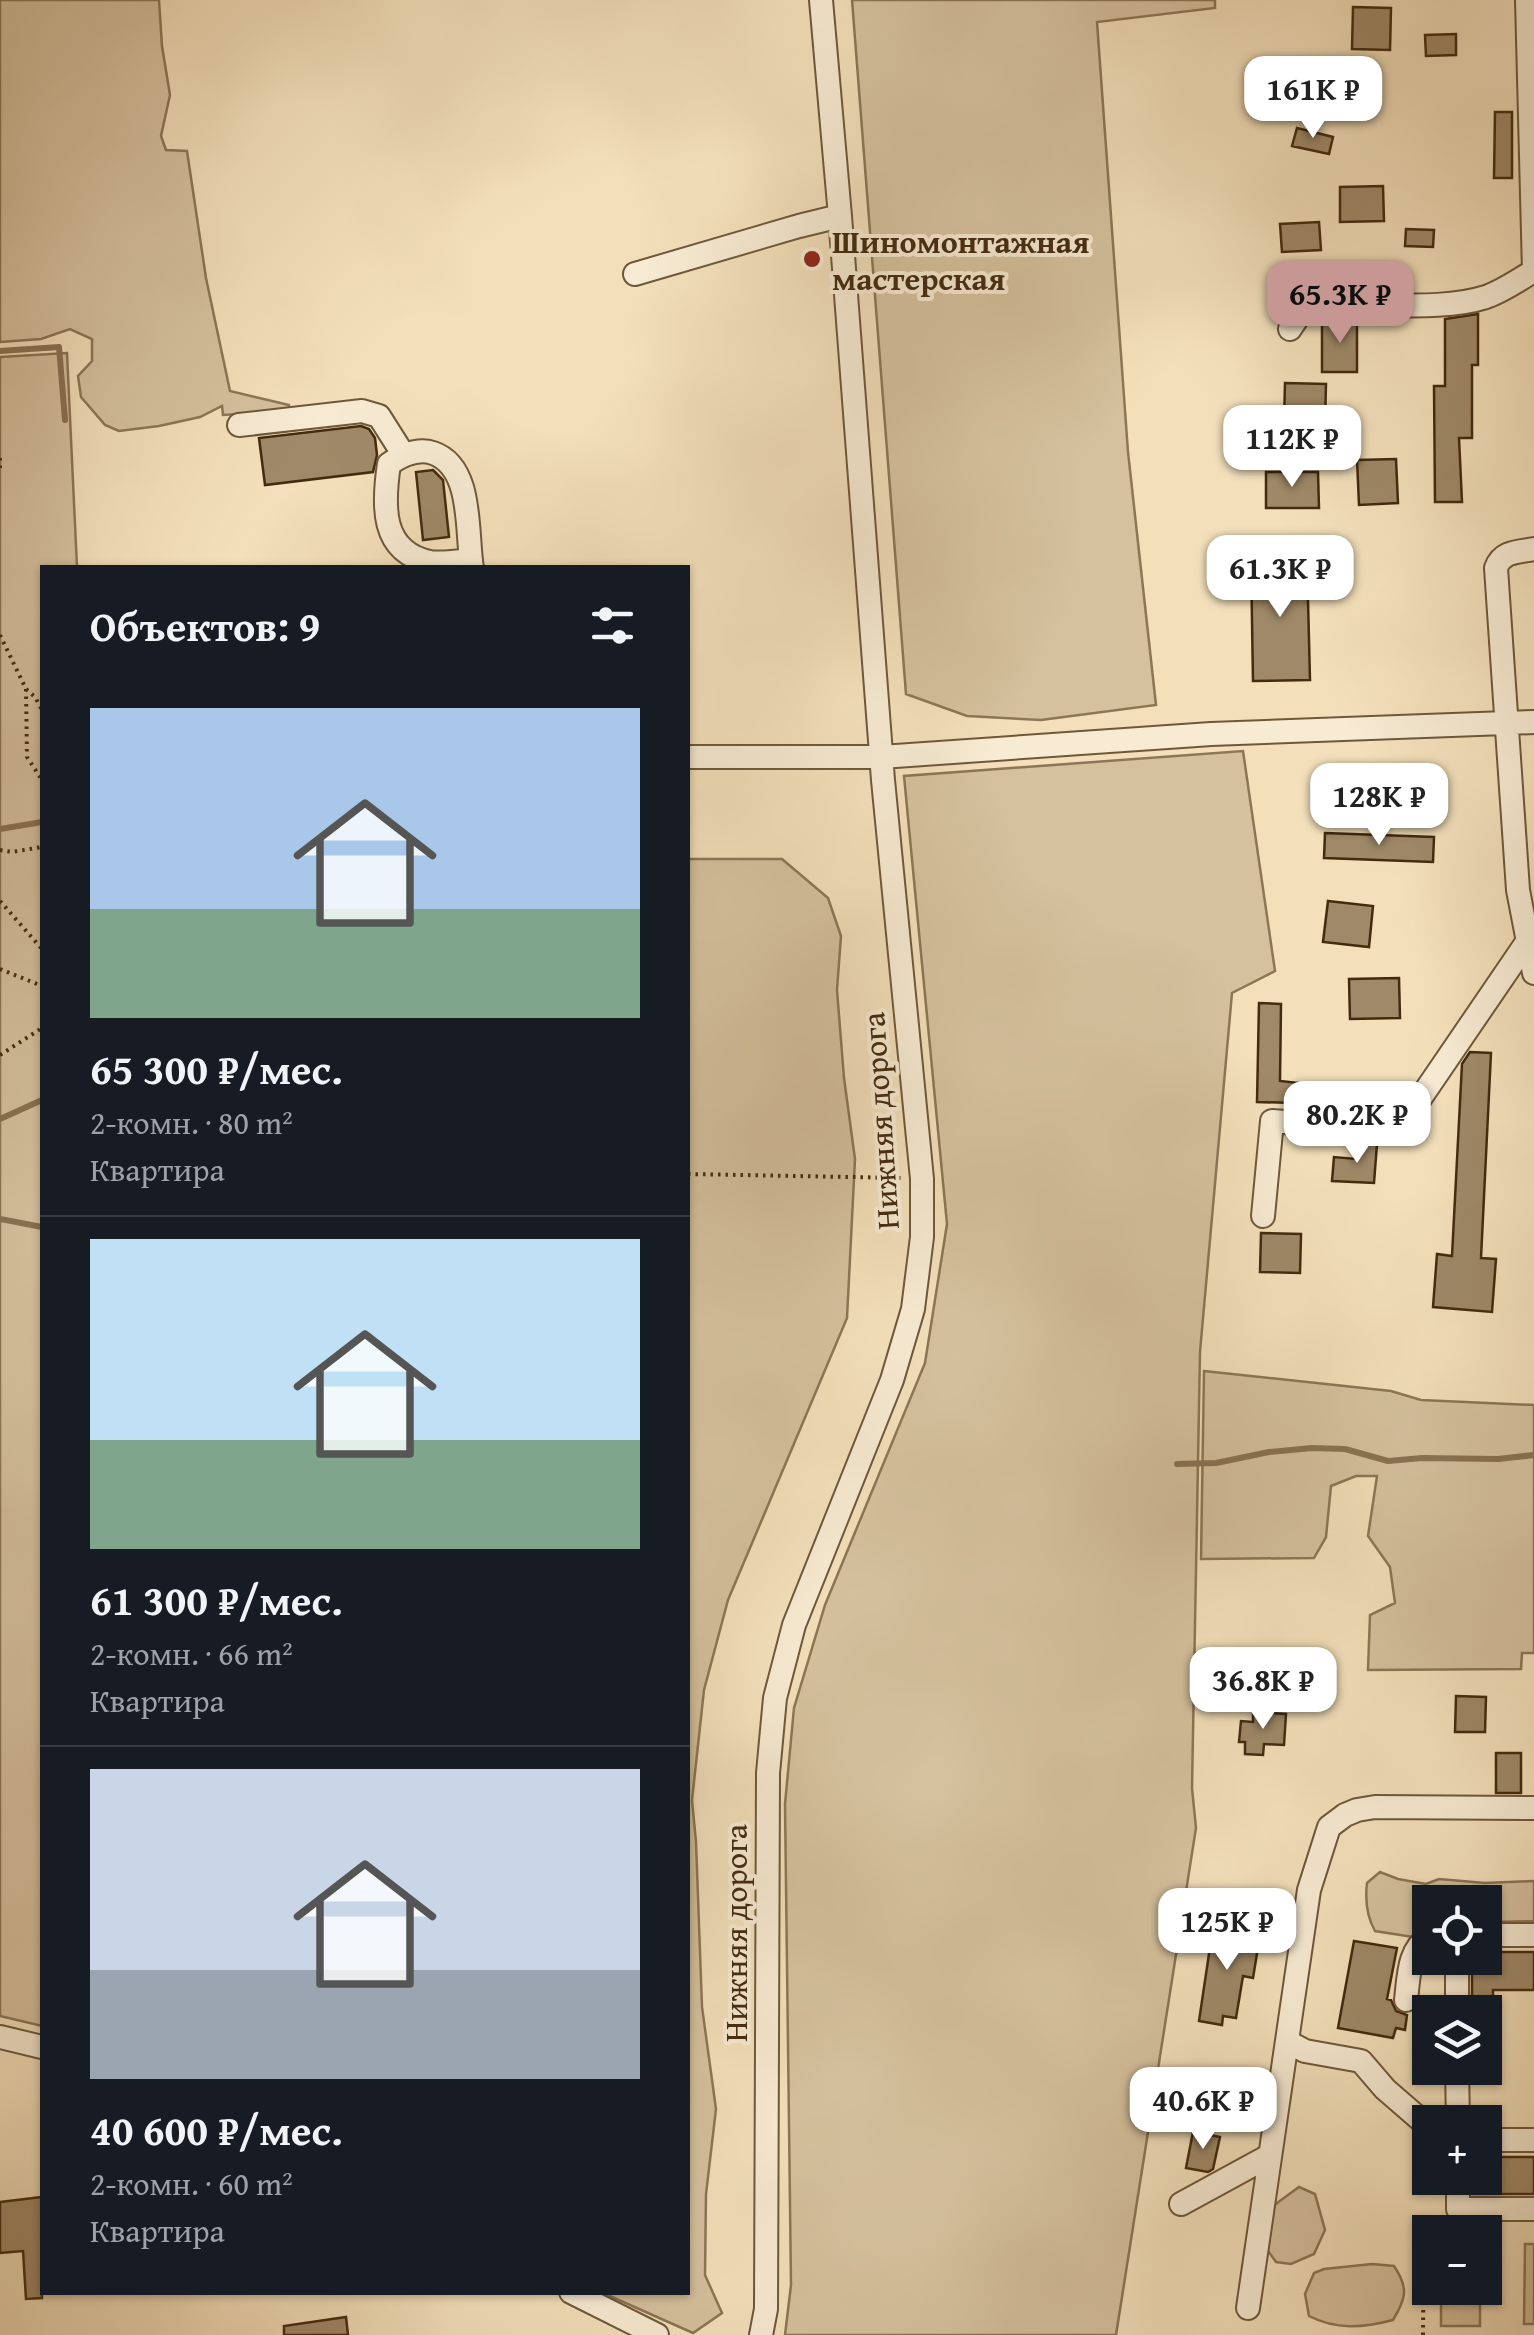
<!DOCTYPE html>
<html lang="ru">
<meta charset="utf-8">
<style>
:root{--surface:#171b24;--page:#20242c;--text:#f1f3f6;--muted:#9ea1a6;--line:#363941;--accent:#c59692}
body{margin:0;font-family:"Gentium Book Plus",serif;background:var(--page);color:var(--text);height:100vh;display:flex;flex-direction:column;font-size:38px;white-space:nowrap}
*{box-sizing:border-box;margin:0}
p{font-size:32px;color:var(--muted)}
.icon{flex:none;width:55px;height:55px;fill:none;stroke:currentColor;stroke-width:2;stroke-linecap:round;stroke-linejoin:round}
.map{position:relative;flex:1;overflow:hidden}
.panel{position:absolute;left:40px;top:565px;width:650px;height:1730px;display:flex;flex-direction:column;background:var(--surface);border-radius:0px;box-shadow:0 2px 8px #0004}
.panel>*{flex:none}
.fabs{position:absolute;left:1412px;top:1885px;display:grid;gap:20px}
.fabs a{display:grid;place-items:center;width:90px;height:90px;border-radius:0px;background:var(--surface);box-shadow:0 2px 8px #0004;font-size:50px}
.price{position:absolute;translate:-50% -85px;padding:0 22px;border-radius:20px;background:#fff;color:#222;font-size:32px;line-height:65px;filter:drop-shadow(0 2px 5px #0008)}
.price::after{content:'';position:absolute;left:50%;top:60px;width:30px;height:22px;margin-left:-15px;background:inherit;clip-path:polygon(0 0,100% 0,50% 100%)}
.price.active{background:var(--accent);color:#111}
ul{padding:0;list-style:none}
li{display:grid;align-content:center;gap:20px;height:530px;padding:0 50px}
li+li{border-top:2px solid var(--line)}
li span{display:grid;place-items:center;height:310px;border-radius:0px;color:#555}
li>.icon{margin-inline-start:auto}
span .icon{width:180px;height:180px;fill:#fffc;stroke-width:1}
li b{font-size:42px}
h2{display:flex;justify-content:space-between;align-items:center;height:120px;padding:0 50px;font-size:42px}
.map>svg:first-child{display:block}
.green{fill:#d5c19e;stroke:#8c7656;stroke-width:2.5}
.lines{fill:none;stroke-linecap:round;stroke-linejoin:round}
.stream{stroke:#897253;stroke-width:6}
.building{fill:#9f8968;stroke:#432b0f;stroke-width:2.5}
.minor-casing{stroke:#6f583a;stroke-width:26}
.path{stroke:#432b0f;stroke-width:4;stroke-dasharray:2.5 5;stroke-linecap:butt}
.minor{stroke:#f7ebd3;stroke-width:22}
.poi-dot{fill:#8f2418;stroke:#f7ebd3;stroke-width:4}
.labels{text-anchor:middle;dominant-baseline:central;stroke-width:8;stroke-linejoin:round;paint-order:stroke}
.poi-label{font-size:32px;font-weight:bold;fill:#432b0f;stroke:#f7ebd3;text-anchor:start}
.street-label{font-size:32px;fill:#432b0f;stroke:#f7ebd3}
</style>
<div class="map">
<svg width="1534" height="2335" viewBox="0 0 1534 2335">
<rect width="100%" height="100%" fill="#f3e0bb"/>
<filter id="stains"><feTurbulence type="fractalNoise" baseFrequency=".002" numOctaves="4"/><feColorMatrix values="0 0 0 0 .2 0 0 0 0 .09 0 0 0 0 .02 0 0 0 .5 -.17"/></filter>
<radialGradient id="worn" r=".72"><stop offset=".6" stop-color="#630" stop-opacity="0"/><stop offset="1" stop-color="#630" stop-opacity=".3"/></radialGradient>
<path class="green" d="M0 0H159L162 46 170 95 161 136 166 150 187 151 206 278 230 391 289 405V411L223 415 222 406 200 417 159 426 119 431 105 425 81 397 78 376 92 361V339L70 329 41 339 0 342Z
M852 0H1215V8L1097 22 1128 452 1156 705 1041 720 967 716 906 694Z
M67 353 77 567 42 568V2026L0 2016V357Z
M1243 751 1275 971 1232 993 1200 1352 1192 1788 1196 1828 1116 2335H785L791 2285 785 1804 794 1708 825 1605 925 1363 947 1224 904 776Z
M688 859H782L828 898 841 936 837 990 844 1078 855 1159 847 1318 728 1600 704 1690 692 1800 696 1842 702 2007 716 2109 706 2194 705 2275 722 2313 693 2333 603 2293 688 2292Z
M1204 1371 1391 1391 1421 1400 1534 1405V1653H1522L1521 1669 1368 1670 1370 1615 1395 1603 1390 1567 1368 1536 1377 1476H1356L1331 1486 1326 1537 1314 1558 1201 1559Z
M1380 1872 1398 1879 1426 1884 1439 1879 1485 1883 1534 1881V1921L1485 1922V1902H1430V1931L1413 1937 1375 1931C1366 1915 1365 1900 1367 1883Z
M1299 2187 1315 2194 1325 2230 1314 2254 1291 2264 1276 2262 1266 2248 1273 2206Z
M1525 2244H1534V2324H1524Z
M1372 2264 1394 2266C1409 2288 1406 2299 1393 2320 1363 2328 1336 2330 1309 2316L1305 2294 1314 2273 1324 2269Z
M1441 2288H1480V2326H1441Z"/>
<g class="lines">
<path class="stream" d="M0 351 59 347 65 420
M0 829 42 822
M0 1119 42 1100
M0 1219 42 1227
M1177 1464 1216 1463 1269 1452 1312 1448 1345 1449 1388 1461 1422 1458 1498 1459 1534 1455"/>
</g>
<path class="building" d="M1353 7 1391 8 1390 50 1352 49Z
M1456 34V55L1426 56 1425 35Z
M1357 75 1359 98 1341 99 1340 76Z
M1495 112H1512V178H1494Z
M1297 128 1333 137 1329 154 1292 146Z
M1383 186 1384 221 1340 222V187Z
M1319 222 1321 250 1282 252 1280 224Z
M1406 229 1434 230 1433 247 1405 246Z
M1478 314V365H1472V438H1459L1462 502H1435L1434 386H1445V319Z
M1357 320V372H1322V321Z
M1285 383 1326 384 1325 422 1284 421Z
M361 426 369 429 375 438 377 455 373 472 265 485 259 438Z
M1396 459 1398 503 1359 505 1357 460Z
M433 470 443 480 449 537 423 540 416 472Z
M1266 472H1318L1319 508H1266Z
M1307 559 1310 680 1253 681 1251 560Z
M1325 833 1434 837 1433 862 1324 858Z
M1328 901 1373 906 1369 947 1323 942Z
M1399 978 1400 1018 1350 1019 1349 979Z
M1259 1003 1281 1004 1280 1081 1317 1085 1314 1109 1293 1107 1294 1103 1257 1102Z
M1470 1052 1491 1053 1481 1258 1496 1259 1492 1312 1433 1307 1437 1254 1452 1256 1462 1064Z
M1357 1143 1377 1144 1374 1183 1332 1181 1334 1157 1356 1159Z
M1261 1233 1301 1234 1300 1273 1260 1272Z
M1456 1696 1486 1697 1485 1732H1455Z
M1253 1712 1286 1714 1284 1745 1264 1744 1263 1755 1245 1754V1742H1239L1241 1721 1253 1722Z
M1496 1753H1521V1793H1496Z
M1213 1927 1260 1935 1253 1978 1243 1976 1236 2018 1223 2016 1222 2025 1199 2021Z
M1354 1941 1397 1948 1387 1999 1391 2000 1396 2011 1407 2015 1405 2030 1396 2028 1393 2038 1338 2028Z
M1485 1952H1534V1990H1493V2012H1472V1958H1485Z
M1193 2132 1220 2137 1213 2169 1208 2172 1186 2168Z
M1485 2157H1534V2194H1473V2178H1485Z
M42 2197V2298L26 2299 23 2251 0 2253V2202Z
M346 2317 348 2335H284V2326Z"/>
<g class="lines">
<g class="minor-casing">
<path id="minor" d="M1527 0 1534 272
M635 274 799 226 840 216
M1290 329 1300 314 1315 307C1368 300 1436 313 1486 297 1503 291 1518 280 1534 271
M239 425 362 411 379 416 403 454
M1534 549C1518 552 1502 551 1496 568L1518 890 1534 973
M471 560C458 561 443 564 430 562 380 552 383 504 389 464 402 455 418 448 433 453 474 467 466 534 472 568
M688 757H881L1211 734 1534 722
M1263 1216 1272 1121 1398 1131 1527 942
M1485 1935H1534
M1457 1958V2012
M1406 2000C1409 1975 1408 1950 1430 1936
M0 2037 42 2047
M1288 2042 1305 2051 1361 2061 1385 2089 1430 2128
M1457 2068 1458 2122
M1485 2140H1534
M1458 2178V2209H1534
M1181 2204 1269 2156
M571 2292 657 2335
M1248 2308 1309 1890 1329 1827 1345 1815 1357 1810 1375 1807 1534 1808
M761 2335 766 2309 768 1773 775 1698 794 1625 892 1380 913 1309 922 1237V1179L883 780 840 216 821 0"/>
</g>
<path class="path" d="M0 458V469
M0 635 26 689 35 697 42 710
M26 689 27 757 42 780
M0 850 12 852 42 847
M0 901 42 949
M0 969 42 986
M0 1055 42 1028
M688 1174 903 1178
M1423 2335 1424 2224"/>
<use href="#minor" class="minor"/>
</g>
<circle class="poi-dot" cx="812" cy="259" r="10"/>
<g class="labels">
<g class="poi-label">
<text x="832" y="241">Шиномонтажная<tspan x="832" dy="37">мастерская</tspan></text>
</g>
<g class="street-label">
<text transform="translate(880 1121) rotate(-94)">Нижняя дорога</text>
<text transform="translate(735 1933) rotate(-90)">Нижняя дорога</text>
</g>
</g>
<rect width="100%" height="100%" filter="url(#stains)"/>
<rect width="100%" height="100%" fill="url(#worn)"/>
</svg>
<div class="fabs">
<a><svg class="icon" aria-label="locate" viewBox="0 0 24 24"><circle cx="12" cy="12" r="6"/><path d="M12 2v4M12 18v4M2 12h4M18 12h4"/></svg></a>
<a><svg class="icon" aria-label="layers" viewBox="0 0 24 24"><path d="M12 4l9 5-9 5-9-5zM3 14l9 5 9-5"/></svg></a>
<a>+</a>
<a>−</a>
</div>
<b class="price" style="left:1313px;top:141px">161K ₽</b>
<b class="price active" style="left:1340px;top:346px">65.3K ₽</b>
<b class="price" style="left:1292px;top:490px">112K ₽</b>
<b class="price" style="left:1280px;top:620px">61.3K ₽</b>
<b class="price" style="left:1379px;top:848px">128K ₽</b>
<b class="price" style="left:1357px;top:1166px">80.2K ₽</b>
<b class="price" style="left:1263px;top:1732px">36.8K ₽</b>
<b class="price" style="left:1227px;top:1973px">125K ₽</b>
<b class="price" style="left:1203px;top:2152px">40.6K ₽</b>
<section class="panel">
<h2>Объектов: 9<svg class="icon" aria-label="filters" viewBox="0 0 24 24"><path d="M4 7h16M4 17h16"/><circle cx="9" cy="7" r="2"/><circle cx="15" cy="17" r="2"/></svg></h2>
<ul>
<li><span style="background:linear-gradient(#a9c7e8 65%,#7fa58c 0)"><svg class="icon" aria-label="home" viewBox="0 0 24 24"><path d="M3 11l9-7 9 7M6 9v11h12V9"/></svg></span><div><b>65 300 ₽/мес.</b><p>2-комн. · 80 m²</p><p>Квартира</p></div></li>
<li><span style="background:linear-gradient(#bfe0f5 65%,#7fa58c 0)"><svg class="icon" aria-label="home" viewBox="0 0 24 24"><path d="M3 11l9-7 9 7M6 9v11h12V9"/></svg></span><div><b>61 300 ₽/мес.</b><p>2-комн. · 66 m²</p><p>Квартира</p></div></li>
<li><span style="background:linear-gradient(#c9d6e8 65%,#9aa5b1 0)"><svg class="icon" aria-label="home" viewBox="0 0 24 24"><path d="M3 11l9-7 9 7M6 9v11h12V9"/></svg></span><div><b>40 600 ₽/мес.</b><p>2-комн. · 60 m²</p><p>Квартира</p></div></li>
</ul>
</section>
</div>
